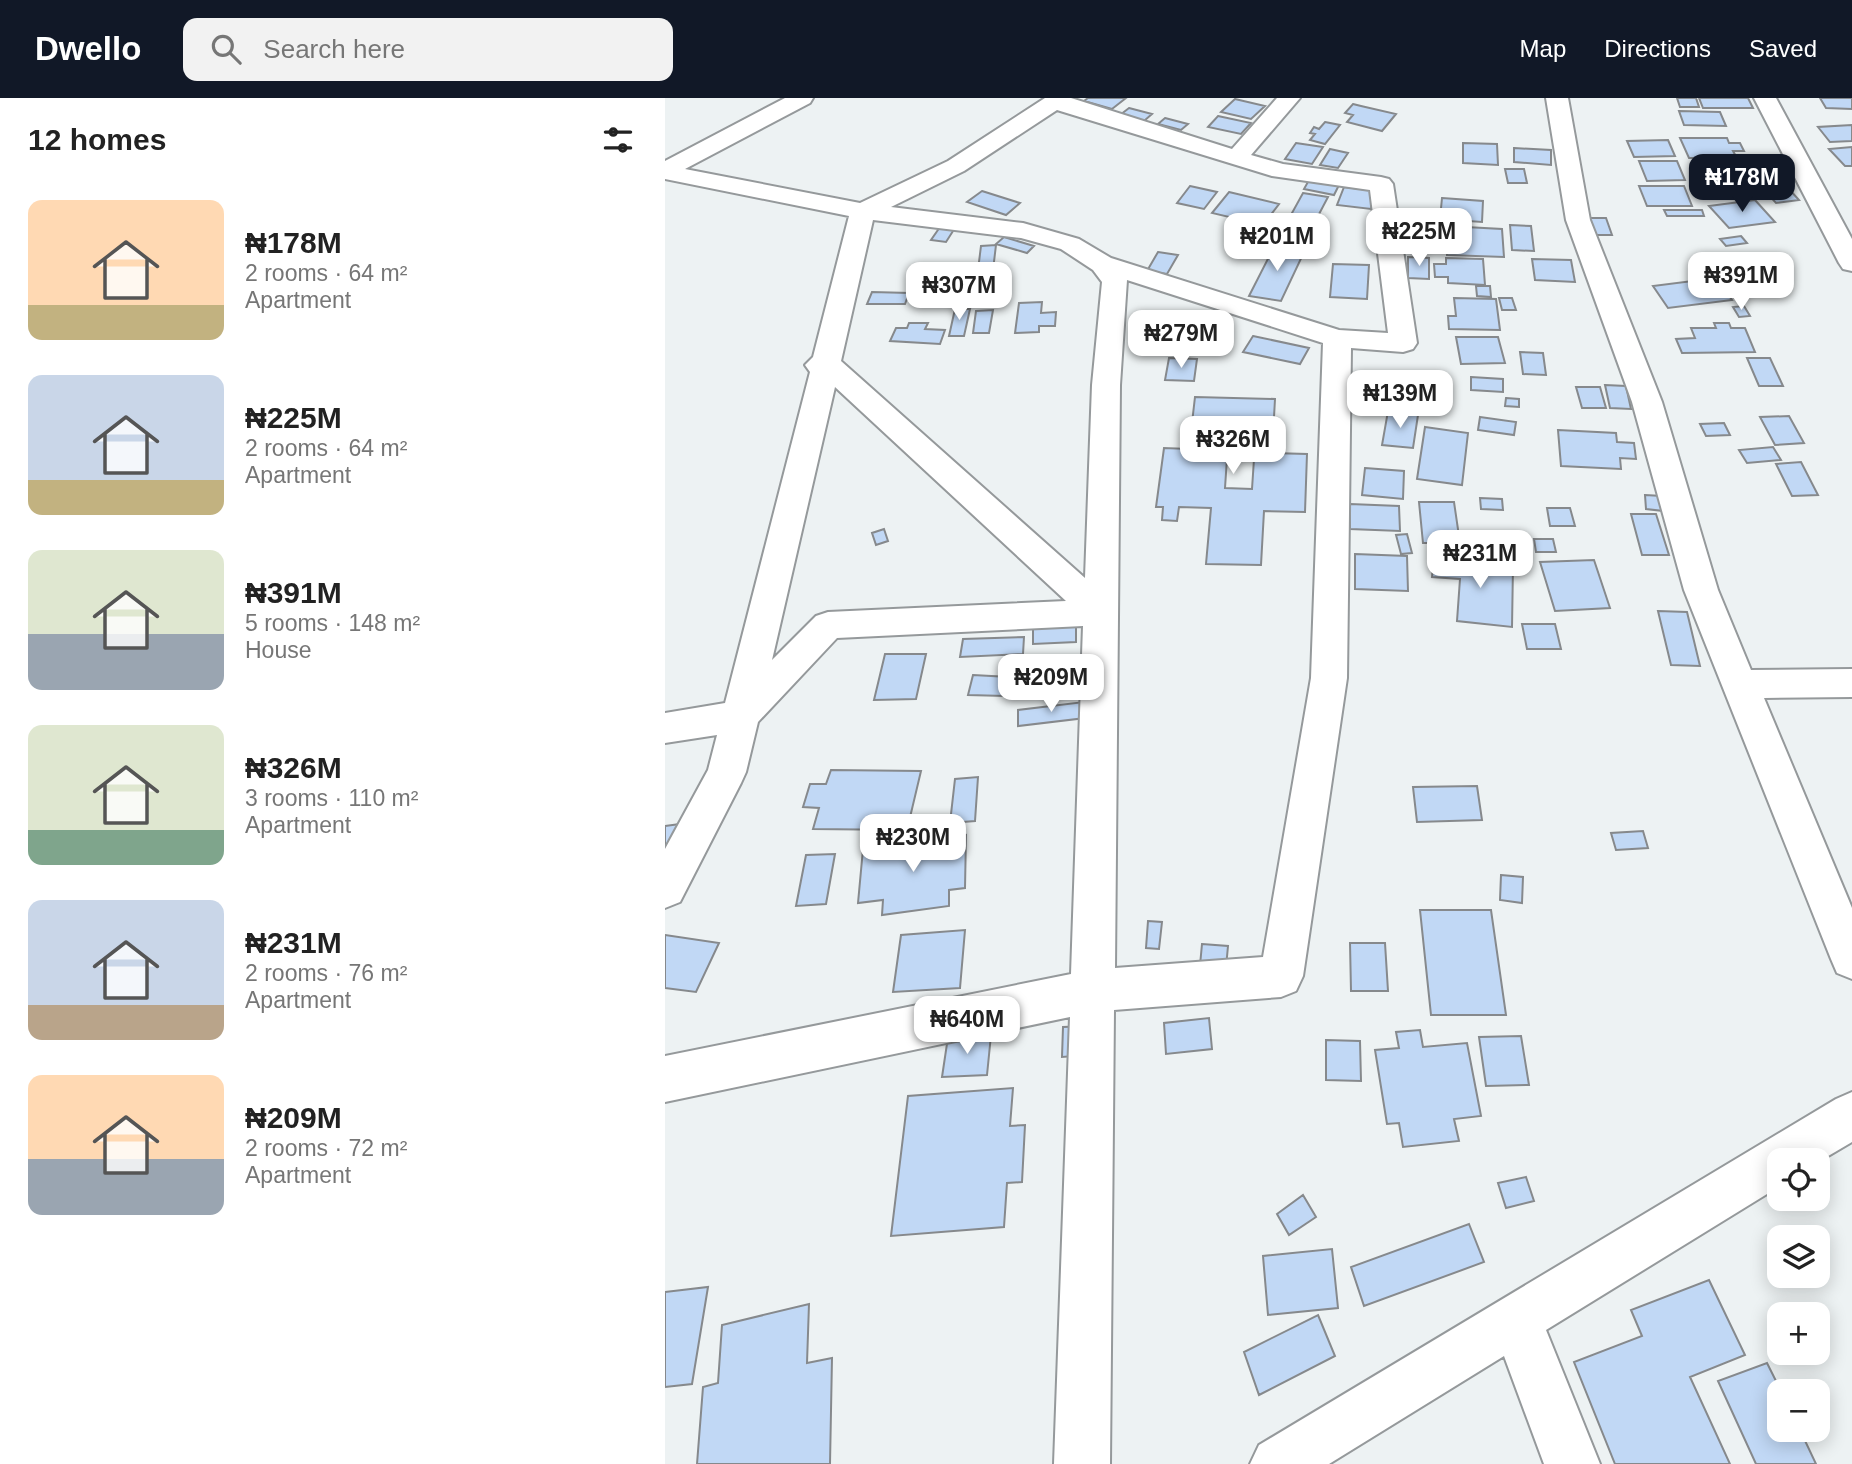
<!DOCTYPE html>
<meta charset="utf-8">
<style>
:root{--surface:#fff;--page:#f2f2f2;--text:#222;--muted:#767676;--accent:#111827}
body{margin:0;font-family:Helvetica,sans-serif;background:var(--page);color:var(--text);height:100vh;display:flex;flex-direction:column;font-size:26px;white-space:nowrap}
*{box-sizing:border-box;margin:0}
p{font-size:23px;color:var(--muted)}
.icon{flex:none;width:38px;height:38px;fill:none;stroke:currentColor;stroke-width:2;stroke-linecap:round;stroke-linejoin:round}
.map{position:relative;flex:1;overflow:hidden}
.side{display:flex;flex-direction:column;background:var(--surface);width:665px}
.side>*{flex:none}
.buttons{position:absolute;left:1102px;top:1050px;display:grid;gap:14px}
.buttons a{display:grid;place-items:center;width:63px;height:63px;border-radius:14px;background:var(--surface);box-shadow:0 4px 18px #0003;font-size:35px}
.price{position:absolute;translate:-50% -60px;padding:0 16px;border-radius:14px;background:#fff;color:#222;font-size:23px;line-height:46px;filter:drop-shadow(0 2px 4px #0008)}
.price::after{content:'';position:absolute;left:50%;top:42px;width:21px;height:16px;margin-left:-10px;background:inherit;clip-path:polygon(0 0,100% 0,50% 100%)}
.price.selected{background:var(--accent);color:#fff}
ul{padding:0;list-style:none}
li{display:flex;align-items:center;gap:21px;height:175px;padding:0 28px}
li span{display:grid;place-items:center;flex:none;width:196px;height:140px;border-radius:14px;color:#555}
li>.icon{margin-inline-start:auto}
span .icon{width:84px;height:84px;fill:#fffc;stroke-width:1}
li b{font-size:30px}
h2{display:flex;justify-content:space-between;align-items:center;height:84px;padding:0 28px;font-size:30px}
header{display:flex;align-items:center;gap:42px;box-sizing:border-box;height:98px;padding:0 35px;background:var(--accent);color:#fff}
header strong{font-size:33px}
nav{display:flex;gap:38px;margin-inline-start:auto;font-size:24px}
.search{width:490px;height:63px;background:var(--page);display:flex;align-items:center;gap:18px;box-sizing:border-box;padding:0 24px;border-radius:14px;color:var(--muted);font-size:26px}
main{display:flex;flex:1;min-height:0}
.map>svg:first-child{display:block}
.building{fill:#c1d8f5;stroke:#86898c;stroke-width:2;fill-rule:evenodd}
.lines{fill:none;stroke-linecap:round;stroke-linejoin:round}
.minor-casing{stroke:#95999b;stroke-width:4}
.minor{fill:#fff;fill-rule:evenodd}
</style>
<header>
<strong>Dwello</strong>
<div class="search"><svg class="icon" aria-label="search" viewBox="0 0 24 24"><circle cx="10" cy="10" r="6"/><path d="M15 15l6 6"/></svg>Search here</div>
<nav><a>Map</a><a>Directions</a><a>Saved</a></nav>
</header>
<main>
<section class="side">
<h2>12 homes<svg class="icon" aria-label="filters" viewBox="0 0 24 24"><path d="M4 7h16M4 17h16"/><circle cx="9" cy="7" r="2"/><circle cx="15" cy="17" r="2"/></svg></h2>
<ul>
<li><span style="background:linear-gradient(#ffd9b3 75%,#c2b280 0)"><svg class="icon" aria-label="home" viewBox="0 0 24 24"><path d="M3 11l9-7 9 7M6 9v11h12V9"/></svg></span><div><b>₦178M</b><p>2 rooms · 64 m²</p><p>Apartment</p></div></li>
<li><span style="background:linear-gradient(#c9d6e8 75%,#c2b280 0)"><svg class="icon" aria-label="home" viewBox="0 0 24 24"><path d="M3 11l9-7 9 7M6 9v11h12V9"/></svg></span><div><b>₦225M</b><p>2 rooms · 64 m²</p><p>Apartment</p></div></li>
<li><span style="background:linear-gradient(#dfe7d0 60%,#9aa5b1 0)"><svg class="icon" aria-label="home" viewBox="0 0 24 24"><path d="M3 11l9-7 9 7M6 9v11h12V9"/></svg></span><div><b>₦391M</b><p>5 rooms · 148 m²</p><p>House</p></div></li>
<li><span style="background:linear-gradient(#dfe7d0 75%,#7fa58c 0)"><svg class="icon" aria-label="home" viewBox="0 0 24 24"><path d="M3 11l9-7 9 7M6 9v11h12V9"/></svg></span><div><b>₦326M</b><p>3 rooms · 110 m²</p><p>Apartment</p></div></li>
<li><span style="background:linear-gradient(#c9d6e8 75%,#b9a48a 0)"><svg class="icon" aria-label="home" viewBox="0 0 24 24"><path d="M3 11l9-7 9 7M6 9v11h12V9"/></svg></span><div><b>₦231M</b><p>2 rooms · 76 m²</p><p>Apartment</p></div></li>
<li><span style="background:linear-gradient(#ffd9b3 60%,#9aa5b1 0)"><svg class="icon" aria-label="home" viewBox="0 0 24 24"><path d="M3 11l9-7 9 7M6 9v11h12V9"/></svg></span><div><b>₦209M</b><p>2 rooms · 72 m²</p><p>Apartment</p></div></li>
</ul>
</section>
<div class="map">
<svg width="1187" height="1366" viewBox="0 0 1187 1366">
<rect width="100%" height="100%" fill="#edf2f3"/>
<path class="building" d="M423 0H461L447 11 419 3Z
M1012 0H1031L1034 9H1015Z
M1034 0H1083L1088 10H1038Z
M1155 0H1187V11L1161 10Z
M570 1 600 8 586 21 556 14Z
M688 6 696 8 731 16 717 33 682 24 688 17 680 15Z
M464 10 487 16 479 23 455 17Z
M1014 13 1055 14 1061 28 1019 27Z
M553 18 586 25 576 36 543 29Z
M500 20 523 26 516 32 493 26Z
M660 24 675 27 660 46 645 42 650 36 645 35 649 29 654 31Z
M1187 27V43L1165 44 1153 29Z
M1015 40H1062L1064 45H1075L1079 53H1068L1072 60H1024Z
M1003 42 1010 58 969 59 962 43Z
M631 45 658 49 647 66 620 61Z
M798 45 832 46 833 67 798 65Z
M1187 49V68H1180L1164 51Z
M849 50 886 52V67L849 64Z
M665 51 683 55 673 70 655 67Z
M1082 62 1092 79 1054 80 1045 63Z
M974 63H1012L1020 82 982 83Z
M840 71H859L862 85H843Z
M1031 78H1048L1059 98 1042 99Z
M644 82 674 87 669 97 639 91Z
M1071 83H1089L1093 93 1075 92Z
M525 88 552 94 539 111 512 105Z
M974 88H1019L1027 108H982Z
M679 89 712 93 706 111 672 107Z
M1124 91 1134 102 1111 105 1101 94Z
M317 93 355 105 341 117 302 104Z
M564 94 614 106 598 127 547 115Z
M638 95 663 99 642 139 616 135Z
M777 100 818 103 817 124 775 121Z
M1090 102 1110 124 1064 130 1044 108Z
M999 112H1037L1039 118H1002Z
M923 120H941L947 137H929Z
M845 127 866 128 869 153 847 152Z
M782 128 837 131 839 159 782 157V146H771V134H782Z
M275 129 290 130 281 144 266 142Z
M1076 138 1082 145 1061 148 1055 141Z
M339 139 369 148 362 155 331 146Z
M331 147 328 172H313L316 148Z
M610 147 640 152 616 203 584 198Z
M493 154 513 157 502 176 482 173Z
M743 159 764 160V181L743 180Z
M781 160 818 161 820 187 783 185V179H770L769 166H781Z
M867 161 906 162 910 184 870 182Z
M668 166 704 167 702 201 665 199Z
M262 176H298L292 199 256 200Z
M1051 180 1067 202 1003 210 988 188Z
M328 183 327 206 311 207 313 184Z
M811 188H825L826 199 812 198Z
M207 194 244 195 240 206H202Z
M789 200 831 201 835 232 784 231 783 218H791Z
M834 200H847L851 212H837Z
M377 204 376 215 391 214 390 228H374V234L350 235 354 205Z
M1079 208 1085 218 1074 219 1068 209Z
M290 211H305L299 238H284Z
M328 212 324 235H308L311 213Z
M473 219H487L486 238H473Z
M244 225H263L260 231 280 232 275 246 225 243 231 230H242Z
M1049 225H1064L1066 230H1080L1090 254 1017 255 1011 241 1030 240 1026 230H1051Z
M588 238 644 250 635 266 578 254Z
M791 239H833L840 265 796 266Z
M855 254 878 255 881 277 858 276Z
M504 260 532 261 529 283 500 282Z
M1082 260H1105L1118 288H1094Z
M806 279 838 281V294L806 292Z
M940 287 961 288 966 311 945 310Z
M911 289H935L941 310H917Z
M530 299 610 301 607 355 642 356 640 414 599 413 596 467 541 466 546 410 514 409 512 423 497 422 498 409H491L499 350 524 351ZM562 360 589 361 587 391 560 390Z
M841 300 854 301V309L840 308Z
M723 313 753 317 748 350 717 347Z
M1124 318 1139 345 1110 347 1095 319Z
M815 319 851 324 849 337 813 332Z
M1059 325 1065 337 1041 338 1035 326Z
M760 329 803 335 797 387 752 381Z
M893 332 951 335 952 344 969 345 971 361 955 360 956 371 896 368Z
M1108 349 1116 362 1082 365 1074 352Z
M1136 364 1153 397 1127 398 1111 366Z
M700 370 739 373 738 401 697 397Z
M980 397 997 398 999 413 981 411Z
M815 400 837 401 838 412 816 411Z
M754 404H789L795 445H758Z
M685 406 734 408 735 433 685 431Z
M882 410H905L910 428H885Z
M966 416H991L1004 457H977Z
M219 431 223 443 211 447 207 435Z
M742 436 747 455 736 456 731 437Z
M869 441H888L891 454H871Z
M842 442 860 443 861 454 843 453Z
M690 456 742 458 743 493 690 491Z
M769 458 848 468 847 529 792 523 795 481 767 479Z
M929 462 945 510 890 513 875 464Z
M993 513 1022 514 1035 568 1006 567Z
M411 526V544L368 546V529Z
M857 526H890L896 551H862Z
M359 539 358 556 295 559 298 541Z
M220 556H261L251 601 209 602Z
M308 577 344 579 340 598 303 597Z
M419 604 420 620 353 628V612Z
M166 672 256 673 242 732 148 731 154 710 138 709 145 686H161Z
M313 679 310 723 285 725 290 681Z
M812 688 817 722 752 724 748 689Z
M15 726 0 765V728Z
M978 733 983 750 951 752 946 735Z
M301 737 300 790 284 792V808L217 817 218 802 193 805 198 751Z
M170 756 161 806 131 808 141 757Z
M836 777 858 779 857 805 835 802Z
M755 812H826L841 917H766Z
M483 823 497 824 494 851 481 850Z
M300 832 295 890 228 894 236 837Z
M0 837 54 845 31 894 0 890Z
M685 845H720L723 893H686Z
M537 846 563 848 560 880 534 878Z
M544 920 547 951 501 956 499 925Z
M425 928 423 957 397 959 398 929Z
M755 932 758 949 802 945 816 1018 789 1021 794 1043 738 1049 734 1025 722 1026 710 952 734 950 731 934Z
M326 937 322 977 277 979 283 939Z
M856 938 864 987 821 988 814 939Z
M661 942 695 943 696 983 661 982Z
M348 990 345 1028 360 1027 357 1084 342 1085 339 1129 226 1138 243 998Z
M861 1079 869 1103 841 1110 833 1085Z
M638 1097 651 1119 624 1137 612 1116Z
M804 1126 819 1164 699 1208 686 1169Z
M667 1151 673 1210 603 1217 598 1158Z
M1044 1182 1080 1257 1025 1279 1065 1366H950L909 1264 977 1238 966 1212Z
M43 1189 27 1286 0 1289V1194Z
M144 1206 142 1265 167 1260 165 1366H32L38 1289 53 1285 57 1227Z
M653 1217 670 1258 594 1297 579 1254Z
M1102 1265 1116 1293 1115 1332H1135L1151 1366H1091L1053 1283Z"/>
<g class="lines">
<g class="minor-casing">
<path id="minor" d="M120 0H148L145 5 20 71 195 105 283 63 380 0H406L567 51 612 0H635L586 57 618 66 716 79 724 81 728 86 752 245 748 251 738 254 686 250 682 580 638 878 631 893 616 899 449 912 445 1366H389L405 919 0 1004V958L406 876 418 528 172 540 93 624 81 674 76 685 15 804 0 810V751L43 672 52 637 0 645V615L60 605 145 274 140 267 148 259 184 118 0 81V63ZM392 12 607 78 705 92 723 235 674 232 446 160 414 141 358 125 226 109 299 73ZM208 122 356 140 396 151 428 172 437 184 427 287 420 480 176 263ZM462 182 658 245 646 580 598 859 450 870 455 287ZM170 289 401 503 163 514 151 518 107 562Z
M881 0H903L925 122 997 304 1053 492 1086 572 1187 571V599L1099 600 1187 810V881L1172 875 1166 861 1019 492 967 304 901 122Z
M1089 0H1111L1187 141V173L1178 171 1174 165Z
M1187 994V1044L1153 1064V1062H1115V1088L881 1232 935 1366H879L839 1258 664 1366H585L594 1347 1171 1001Z"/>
</g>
<use href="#minor" class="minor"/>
</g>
</svg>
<div class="buttons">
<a><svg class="icon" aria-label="locate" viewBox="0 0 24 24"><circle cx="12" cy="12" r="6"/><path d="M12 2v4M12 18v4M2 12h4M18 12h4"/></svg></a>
<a><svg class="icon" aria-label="layers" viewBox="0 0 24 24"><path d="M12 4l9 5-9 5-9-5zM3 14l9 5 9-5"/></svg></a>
<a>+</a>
<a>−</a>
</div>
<b class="price selected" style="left:1077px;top:116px">₦178M</b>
<b class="price" style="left:754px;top:170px">₦225M</b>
<b class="price" style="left:612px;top:175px">₦201M</b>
<b class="price" style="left:1076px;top:214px">₦391M</b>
<b class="price" style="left:294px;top:224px">₦307M</b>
<b class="price" style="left:516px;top:272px">₦279M</b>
<b class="price" style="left:735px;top:332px">₦139M</b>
<b class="price" style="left:568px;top:378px">₦326M</b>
<b class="price" style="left:815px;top:492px">₦231M</b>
<b class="price" style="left:386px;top:616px">₦209M</b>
<b class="price" style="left:248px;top:776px">₦230M</b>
<b class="price" style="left:302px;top:958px">₦640M</b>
</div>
</main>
